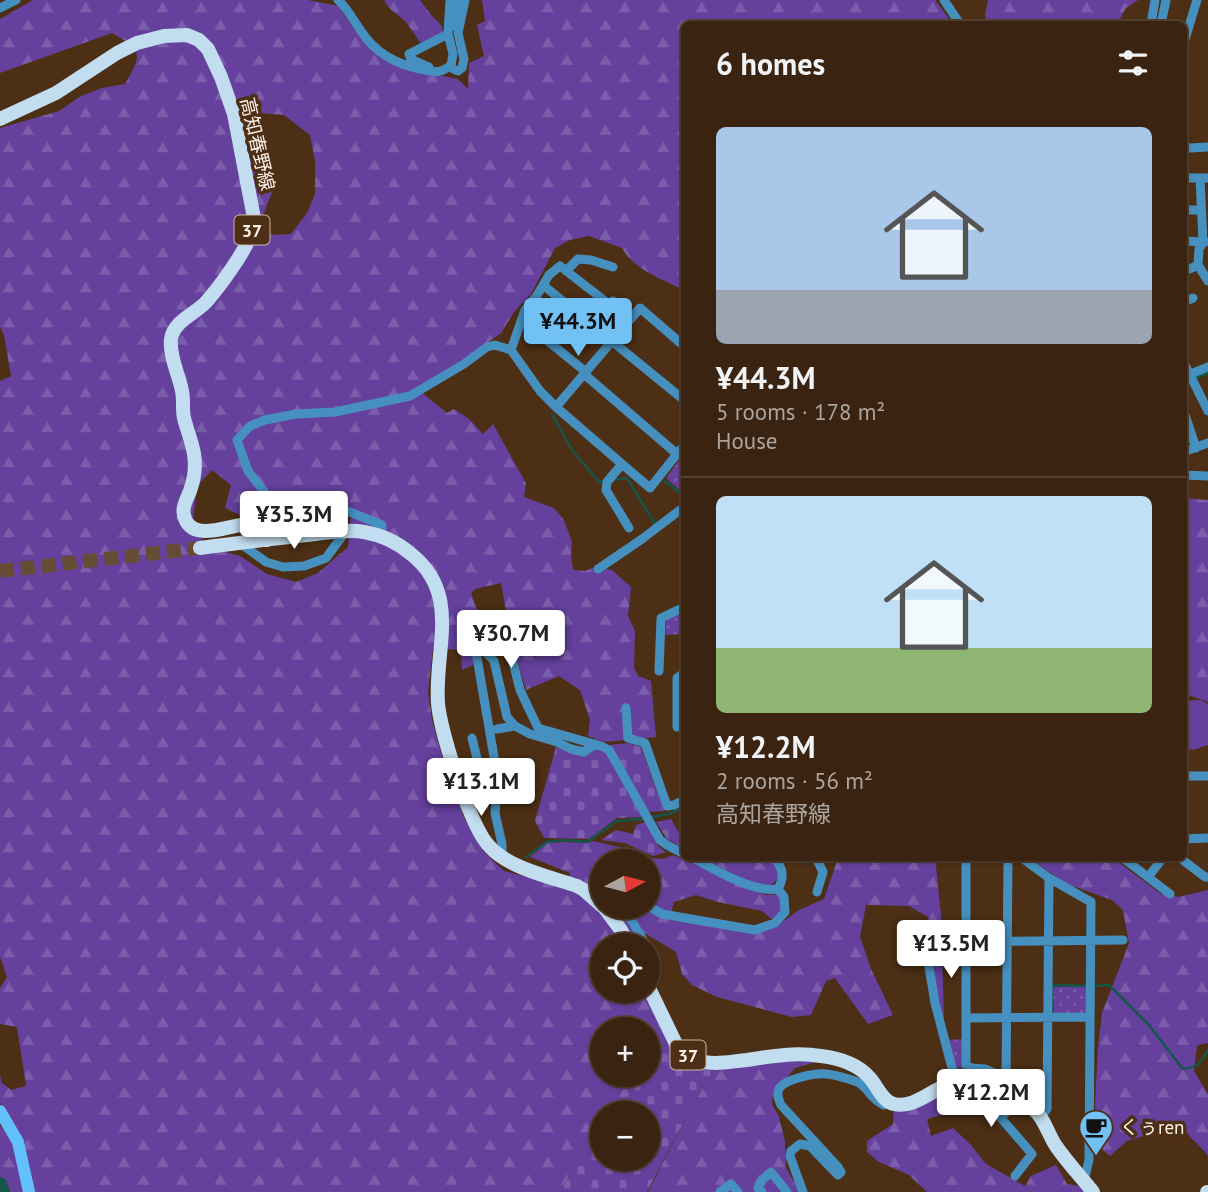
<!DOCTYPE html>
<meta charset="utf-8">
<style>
:root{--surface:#3a2310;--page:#412b19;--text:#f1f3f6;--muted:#aba49f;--line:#544030;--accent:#72c1f5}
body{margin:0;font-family:"PT Sans","Noto Sans JP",sans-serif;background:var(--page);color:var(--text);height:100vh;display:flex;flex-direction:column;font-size:26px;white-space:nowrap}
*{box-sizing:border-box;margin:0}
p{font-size:23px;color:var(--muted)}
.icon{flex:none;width:38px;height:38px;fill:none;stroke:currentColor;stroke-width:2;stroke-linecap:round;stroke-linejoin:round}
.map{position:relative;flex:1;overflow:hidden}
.panel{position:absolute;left:681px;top:21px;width:506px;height:840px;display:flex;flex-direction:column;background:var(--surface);border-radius:10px;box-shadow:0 2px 5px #0004,0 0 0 2px var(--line)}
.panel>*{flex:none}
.needle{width:46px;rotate:83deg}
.tools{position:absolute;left:590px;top:849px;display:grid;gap:14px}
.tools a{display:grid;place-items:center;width:70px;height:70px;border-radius:50%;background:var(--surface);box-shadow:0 2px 5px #0004,0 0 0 2px var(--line);font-size:35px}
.price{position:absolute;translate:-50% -60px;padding:0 16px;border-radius:7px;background:#fff;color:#222;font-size:23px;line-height:46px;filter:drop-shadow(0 2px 4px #0008)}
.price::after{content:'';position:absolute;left:50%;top:42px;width:21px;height:16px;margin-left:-10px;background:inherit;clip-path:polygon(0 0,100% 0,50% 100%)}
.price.active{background:var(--accent);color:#111}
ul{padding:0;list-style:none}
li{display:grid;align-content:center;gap:14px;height:371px;padding:0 35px}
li+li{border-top:2px solid var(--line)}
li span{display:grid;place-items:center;height:217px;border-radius:10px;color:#555}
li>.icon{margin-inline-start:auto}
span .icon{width:126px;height:126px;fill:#fffc;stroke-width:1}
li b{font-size:30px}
h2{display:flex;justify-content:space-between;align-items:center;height:84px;padding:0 35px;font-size:30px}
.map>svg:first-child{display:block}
.green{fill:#65419d}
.forest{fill:url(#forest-firs);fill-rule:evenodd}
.cemetery{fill:url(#cemetery-stones)}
.park{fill:url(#park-dots)}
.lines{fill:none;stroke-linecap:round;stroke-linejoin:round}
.stream{stroke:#14564a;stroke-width:2.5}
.river{stroke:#14564a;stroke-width:14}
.primary-tunnel{stroke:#674c35;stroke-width:14;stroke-dasharray:14 7;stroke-linecap:butt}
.street{stroke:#4690bf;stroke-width:9}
.secondary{stroke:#62c0fb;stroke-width:12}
.primary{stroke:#c2ddef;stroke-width:14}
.labels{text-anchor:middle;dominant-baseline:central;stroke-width:7;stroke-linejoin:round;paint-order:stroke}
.shield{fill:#4d2f15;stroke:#c8b7a9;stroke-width:2}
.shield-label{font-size:18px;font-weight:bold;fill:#fdf1e8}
.street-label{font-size:19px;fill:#fdf1e8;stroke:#4d2f15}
.poi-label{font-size:19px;fill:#fdf1e8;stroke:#4d2f15;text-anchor:start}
</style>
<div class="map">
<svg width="1208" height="1192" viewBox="0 0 1208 1192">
<defs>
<pattern id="forest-firs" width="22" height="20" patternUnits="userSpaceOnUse" patternTransform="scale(1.75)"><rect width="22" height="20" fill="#65419d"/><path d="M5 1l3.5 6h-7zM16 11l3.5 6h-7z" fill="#7c5dab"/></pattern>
<pattern id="cemetery-stones" width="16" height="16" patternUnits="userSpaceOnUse" patternTransform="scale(1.75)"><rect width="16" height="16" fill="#65419d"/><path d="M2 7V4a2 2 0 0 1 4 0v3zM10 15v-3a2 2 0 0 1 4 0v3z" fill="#7c5dab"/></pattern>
<pattern id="park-dots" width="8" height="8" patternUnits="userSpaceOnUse" patternTransform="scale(1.75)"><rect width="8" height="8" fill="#65419d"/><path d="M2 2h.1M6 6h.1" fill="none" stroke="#7c5dab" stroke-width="1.8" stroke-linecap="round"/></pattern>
</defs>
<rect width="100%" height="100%" fill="#4d2f15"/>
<path class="green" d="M1201 700 1208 704V745L1193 750 1183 748V701Z"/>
<path class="forest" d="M33 0H308L338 6 361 39 381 58 403 68 458 79 468 89 469 63 484 56 477 25 485 21 482 0H935L950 20 949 24H684V290C663 280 633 269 622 248L589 236 570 240 555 248 531 294 514 312 501 333 464 360 416 388 447 413 454 409 469 419 483 434 493 424 526 483 524 497 554 508 564 520 572 542 571 555 573 570 585 571 595 567 612 570 631 587 628 616 635 631 634 668 638 676 651 681 656 737 604 742 588 736 590 720 580 690 559 676 526 690 511 639 501 583 475 589 471 593 480 618 477 626 473 665 462 670 461 650 433 648 428 692 432 720 442 755 455 787 463 816 483 851 504 871 568 888 570 873 530 857 547 843 565 842 587 843 593 841 627 849 649 858 663 859 673 855 766 895 778 894 781 899 782 912 774 921 762 911 718 902 696 895 674 902 669 920 706 925 776 927 799 910 824 899 838 858H937L936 866 941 915 944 1021 936 1000 932 937 928 917 909 906 866 905 860 937 871 969 893 1015 868 1024 835 978 826 981 811 1015 792 1017 717 997 692 985 682 974 676 952 638 929 630 942 631 945H602V990H648L667 1036 657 1061 648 1072V1029H602V1074L646 1075 613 1113H602V1126L584 1146 561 1192H0V1125L11 1141V1120L0 1103V1072L1 1082 11 1090 26 1086 17 1027 0 1024V988L7 977 0 957V381L11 376 4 335 0 327V128L59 111 81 96 102 88 125 84C143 54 142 50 112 33L0 73V19ZM260 113 284 115 310 135 315 160V194L307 213 291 234 274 235 258 228 273 190 266 166 240 155 242 130ZM212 470 231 485 225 508 273 531 337 521 351 514 348 547 318 573 296 582 267 574 240 556 214 549 192 531V528L197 486ZM602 861H648V906H602Z
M384 0H420L432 16 442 26 443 32 422 45 406 22 389 8Z
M988 0H1138L1126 8 1117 24H986L985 15Z
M1183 498 1208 500V702L1183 693Z
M702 858H768C777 868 786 877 769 886L748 881Z
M1029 858H1113L1161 894 1178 897 1208 890V1043L1197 1045 1194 1071 1208 1094V1156C1202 1147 1194 1142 1187 1133H1153L1127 1141 1110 1156 1097 1145 1095 1104 1098 1048 1102 1013 1129 943 1123 910 1112 900 1067 884Z
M813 1058 816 1062 795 1068 773 1093 772 1104 779 1117 785 1141 786 1168 800 1192H648L690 1110 713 1070Z
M939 1093 945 1114 927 1119 931 1136 953 1128 970 1144 986 1164 1025 1186 1031 1176 1056 1165 1067 1184 1079 1186 1085 1192H927L909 1175 879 1162 867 1152V1141L893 1124 894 1108Z"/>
<path class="cemetery" d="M628 743 641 747 664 811 649 812 610 745Z
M556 747 568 752 588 755 596 748 607 754 643 817 617 818 589 839 544 838 535 821Z
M671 819 677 830 684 835V840L680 846 667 839 656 822Z
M646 822 658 846 666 852 653 856 625 843 601 840 616 830 633 834 636 825Z
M667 1036 713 1070 690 1110 647 1192H561L584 1146 602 1126V1158H648V1113H613L646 1075 648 1074V1072L657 1061Z"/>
<path class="park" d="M684 454V494L666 478Z
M676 613 682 614 681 634 665 635 666 619Z
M1053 987H1086V1015H1054Z
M964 1039 965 1068 956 1067 949 1040Z"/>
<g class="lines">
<path class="stream" d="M1196 378 1208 373
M552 414 572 450 599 482 604 481
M614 480 627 478 655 524 658 522
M665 481 684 496
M526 857 547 842 566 840 587 842 617 821 641 819 669 814 684 807
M1095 986 1109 985 1148 1024 1183 1069C1198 1067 1201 1063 1208 1050
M1052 1014V985L1086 986"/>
<path class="river" d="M0 1184 3 1192"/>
<path class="primary-tunnel" d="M0 571 200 548"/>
<path class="street" d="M338 0C348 9 353 20 361 31 375 53 396 64 420 69 433 72 441 74 451 65L453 54 448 34 450 0
M944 0 960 24
M0 8 16 0
M1151 24 1155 0
M1161 24 1166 0
M449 29 453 24 458 0
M1183 46 1197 0
M429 67 411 59 409 54 448 34
M449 67 458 71 462 68 464 59 458 33 465 0
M1183 147 1191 148 1208 147
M1183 178H1208
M1183 210H1201
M1183 241 1206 242
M1198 265 1208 281
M566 271 578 259 591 260 613 267
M1183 272 1198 265 1199 249 1203 242 1200 178
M543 285 684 400
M1183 302 1193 298
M522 320 586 372
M1183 361 1208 411
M584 374 677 454 684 446
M1183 377 1208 367
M556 407 540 391 511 350 525 310 536 297 549 275 560 266 610 305 613 301
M1184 412 1196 448
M1183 452 1208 443
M622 464 556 407 640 308 684 346
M1183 475 1208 476
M629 528 606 490 607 482 622 464 650 488 677 454
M381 537 382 525 340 508 289 503 266 494 248 471 237 440 250 426 265 420 296 414 335 412 410 396 464 364 487 347 495 345 511 350
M240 543 266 562 283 567 304 566 326 558 346 531
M598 569 642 539 684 507
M476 647 485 651 494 661 507 717 515 726
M659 671 661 618 680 609 684 610
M626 708 628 738 645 743 667 806 674 805 684 800
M677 727V678L684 673V663
M497 729 515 726 530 734 557 742 571 749 584 752 595 744
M472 738 482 779 497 788
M1183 776H1208
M1183 839 1208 838
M502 857V844L495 813 498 780 476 652C476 637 479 630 493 625L502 629 508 642 520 690 538 728 601 746 609 750 660 840 667 845 684 854
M692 858C716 869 751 893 778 889 785 876 783 868 774 858
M816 858 823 872 817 892
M966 858V1065L972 1068 985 1069 1006 1078
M1022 858 1049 878 1091 902 1089 1160 1084 1181
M1123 858 1170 894
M1180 858 1205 877H1208
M1148 877 1163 858
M623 906 646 945
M648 906 662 914 755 930 775 923 785 912 784 897 778 889
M967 942 1123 940
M927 955 935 1003 952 1068 955 1073 977 1074
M966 1018 1090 1017
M1006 1080 1008 858
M1041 1117 1047 1109 1049 878
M1015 1176 1032 1154 1001 1118 1019 1098
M720 1192 731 1184 738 1192
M762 1192 758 1188 762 1180 771 1172 787 1192
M803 1192 790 1156 791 1151 800 1144 810 1146 838 1175 841 1172 838 1167 781 1105C779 1100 776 1095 779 1089 784 1079 815 1073 826 1074 832 1074 854 1080 859 1083 869 1089 870 1099 884 1105L888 1103"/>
<path class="secondary" d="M0 1111 18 1142 29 1192"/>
<path class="primary" d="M0 119 56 93 117 53 137 43 164 36 187 35 199 40 208 49 221 77 234 114 254 218C253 223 253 229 251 234 245 252 220 286 207 301 196 314 174 320 171 339 169 356 179 375 182 391 184 400 182 409 184 418 187 430 192 442 194 454 196 466 194 480 190 491 186 501 180 510 186 521 202 551 265 500 267 540
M200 548C238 543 277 538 316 534 332 532 348 529 364 532 382 535 397 542 411 554 462 594 434 650 438 703 440 731 471 829 490 847 509 868 550 877 577 886L584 890 602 906
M603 906 621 930 629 945
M648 986 677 1046C685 1054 694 1059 705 1062 718 1065 733 1061 747 1060 772 1056 796 1052 821 1056 838 1058 857 1064 869 1077 877 1085 882 1102 894 1104 915 1109 933 1088 952 1083 979 1076 1000 1085 1022 1100 1029 1105 1036 1110 1041 1118 1047 1127 1050 1137 1056 1146 1067 1162 1081 1177 1093 1192
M1207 1192H1208"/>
</g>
<defs>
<g id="cafe-pin" transform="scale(1.75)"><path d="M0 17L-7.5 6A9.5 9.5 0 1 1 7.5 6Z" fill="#72c1f5" stroke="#4d2f15"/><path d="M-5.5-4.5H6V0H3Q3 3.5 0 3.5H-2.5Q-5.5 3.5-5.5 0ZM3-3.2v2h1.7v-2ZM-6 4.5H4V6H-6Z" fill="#111"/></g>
</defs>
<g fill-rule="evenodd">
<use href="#cafe-pin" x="1096" y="1127"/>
</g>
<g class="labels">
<g class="shield">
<rect x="234.5" y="215.5" width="35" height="29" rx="5"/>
<rect x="670.5" y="1040.5" width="35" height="29" rx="5"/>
</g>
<g class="shield-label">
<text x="252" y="230">37</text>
<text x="688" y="1055">37</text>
</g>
<g class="street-label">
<text transform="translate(258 144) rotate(77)">高知春野線</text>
</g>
<g class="poi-label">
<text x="1120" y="1127">くぅren</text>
</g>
</g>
</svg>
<div class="tools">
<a><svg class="needle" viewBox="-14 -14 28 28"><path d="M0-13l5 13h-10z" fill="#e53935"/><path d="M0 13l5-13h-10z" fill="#aba49f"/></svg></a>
<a><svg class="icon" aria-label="locate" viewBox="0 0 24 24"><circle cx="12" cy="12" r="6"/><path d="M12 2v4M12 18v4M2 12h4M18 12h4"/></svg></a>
<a>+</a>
<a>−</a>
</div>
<b class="price active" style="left:578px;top:358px">¥44.3M</b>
<b class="price" style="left:294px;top:551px">¥35.3M</b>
<b class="price" style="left:511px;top:670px">¥30.7M</b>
<b class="price" style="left:481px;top:818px">¥13.1M</b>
<b class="price" style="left:951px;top:980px">¥13.5M</b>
<b class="price" style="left:991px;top:1129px">¥12.2M</b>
<section class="panel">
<h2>6 homes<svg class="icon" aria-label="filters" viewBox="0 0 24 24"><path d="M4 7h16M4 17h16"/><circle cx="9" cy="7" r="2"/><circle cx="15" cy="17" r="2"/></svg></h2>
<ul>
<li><span style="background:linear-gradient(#a9c7e8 75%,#9aa5b1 0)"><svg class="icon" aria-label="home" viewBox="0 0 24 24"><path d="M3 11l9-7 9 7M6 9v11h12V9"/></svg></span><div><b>¥44.3M</b><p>5 rooms · 178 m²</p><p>House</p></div></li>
<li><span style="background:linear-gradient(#bfe0f5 70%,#8fb573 0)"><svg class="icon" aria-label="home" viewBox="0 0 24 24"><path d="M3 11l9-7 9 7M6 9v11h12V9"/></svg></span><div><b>¥12.2M</b><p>2 rooms · 56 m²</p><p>高知春野線</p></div></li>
</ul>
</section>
</div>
